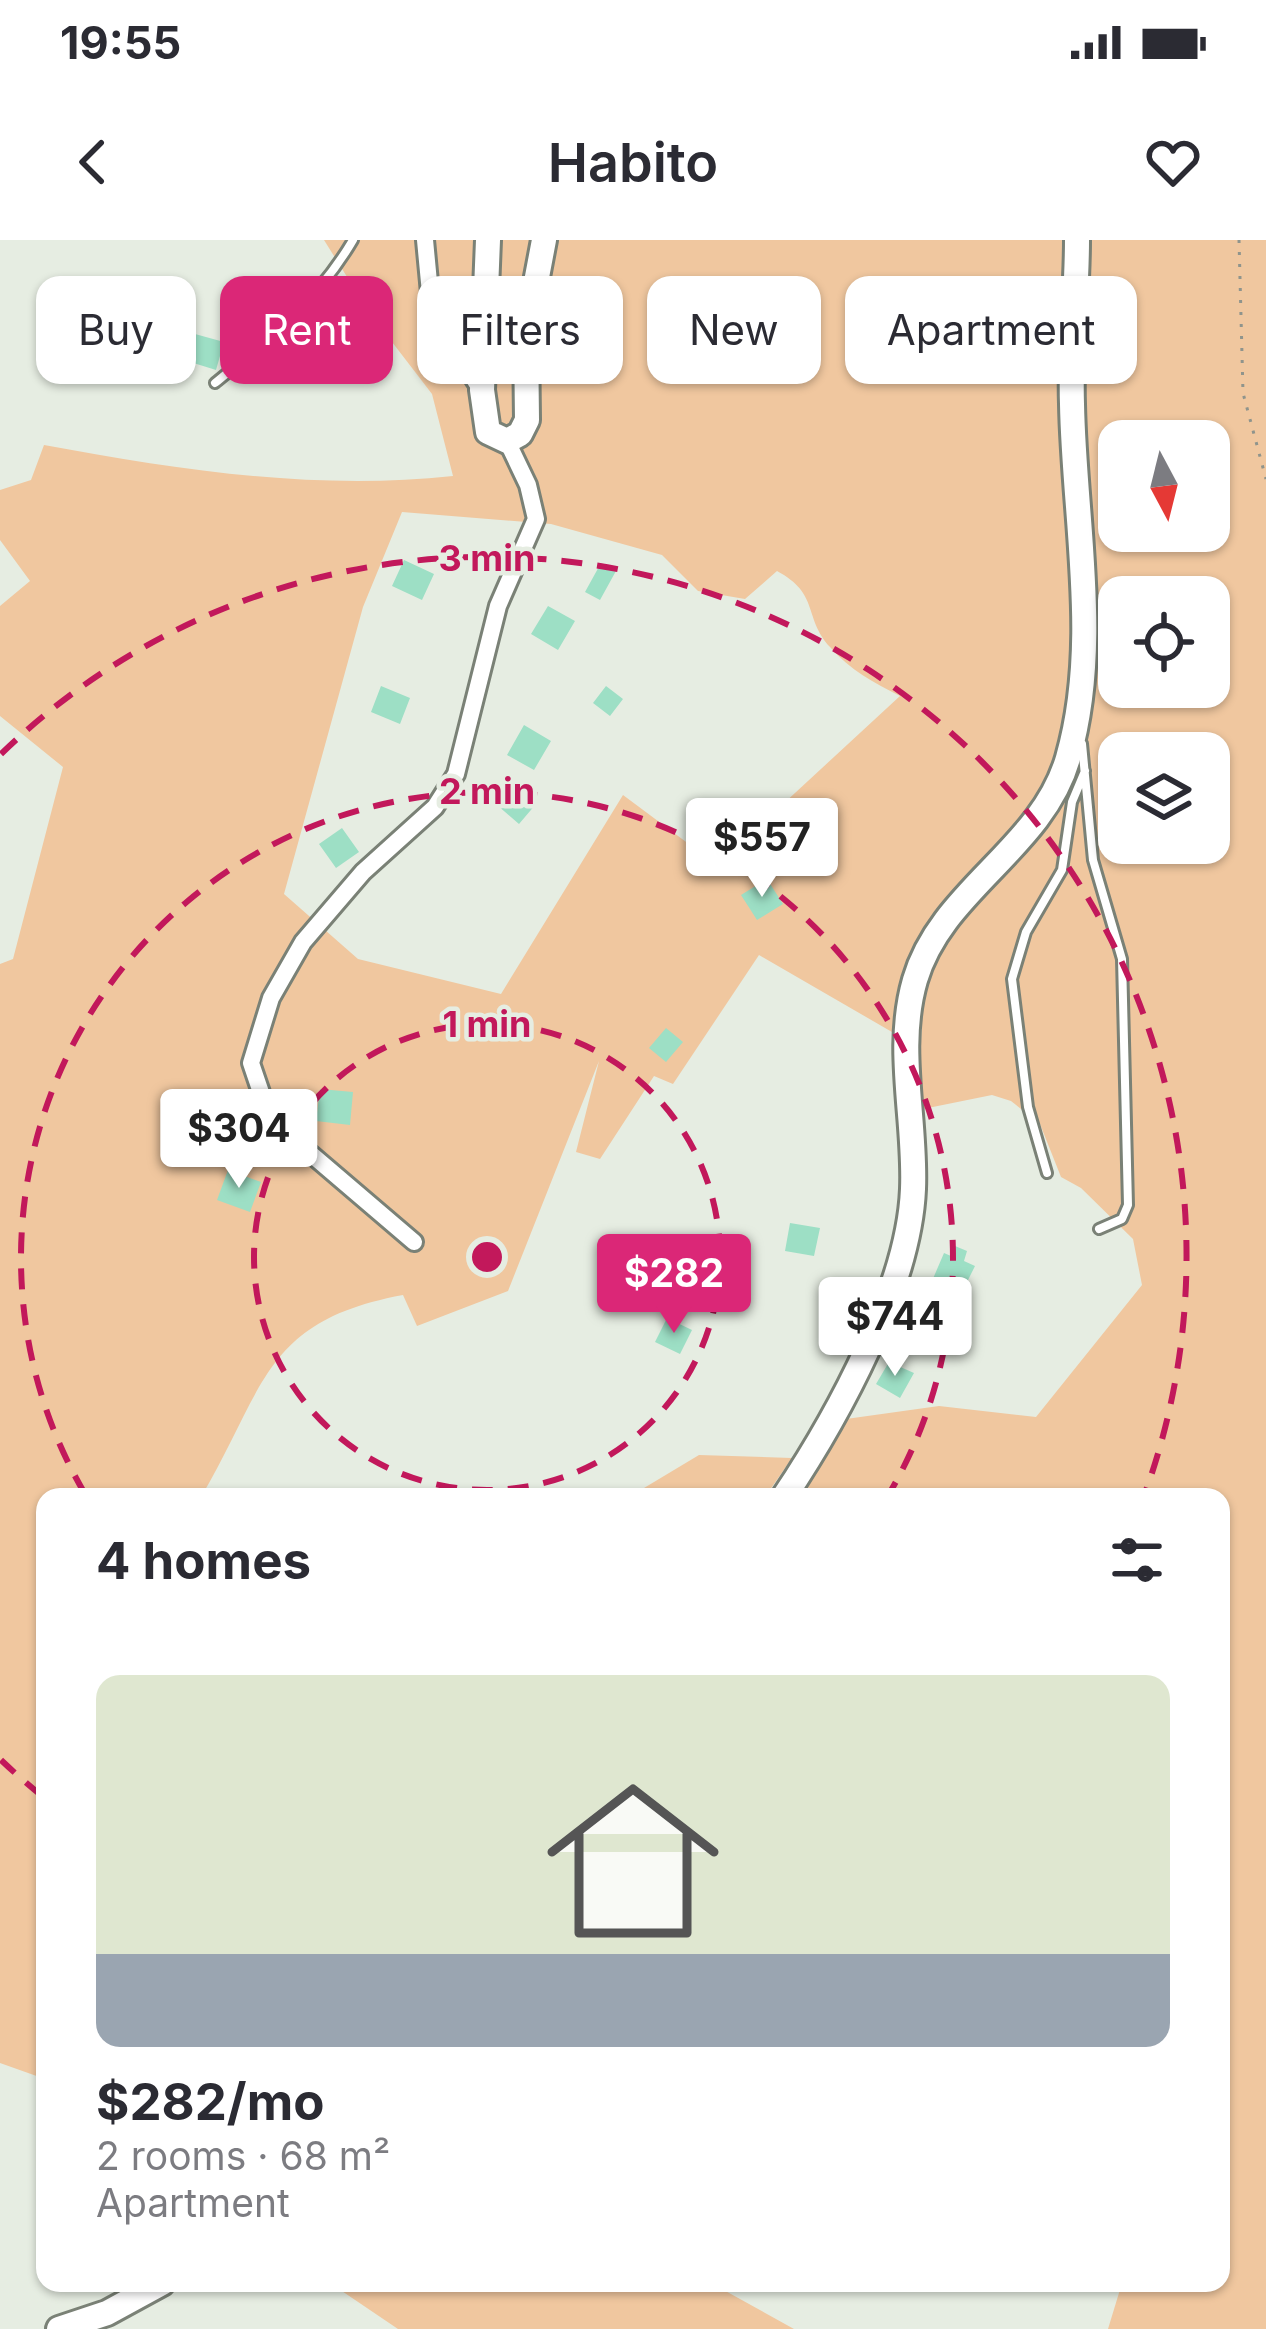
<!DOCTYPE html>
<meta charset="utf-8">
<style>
:root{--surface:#fff;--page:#f7f7f7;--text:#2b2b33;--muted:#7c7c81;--line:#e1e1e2;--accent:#db2777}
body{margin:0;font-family:Inter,sans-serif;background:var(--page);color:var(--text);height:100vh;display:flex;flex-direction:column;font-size:45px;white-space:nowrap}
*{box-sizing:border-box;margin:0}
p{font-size:39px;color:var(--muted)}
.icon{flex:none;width:66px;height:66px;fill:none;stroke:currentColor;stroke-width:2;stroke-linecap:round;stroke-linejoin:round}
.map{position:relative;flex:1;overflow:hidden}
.panel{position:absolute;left:36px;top:1248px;width:1194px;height:804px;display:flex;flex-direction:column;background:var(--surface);border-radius:24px;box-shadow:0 3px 9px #0004}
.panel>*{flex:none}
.top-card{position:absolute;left:36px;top:36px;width:1194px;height:108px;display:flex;gap:24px}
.needle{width:78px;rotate:173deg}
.controls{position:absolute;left:1098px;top:180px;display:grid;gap:24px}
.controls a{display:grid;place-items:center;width:132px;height:132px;border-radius:24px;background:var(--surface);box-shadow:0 3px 9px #0004;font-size:60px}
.price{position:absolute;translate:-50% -102px;padding:0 27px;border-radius:12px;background:#fff;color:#222;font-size:39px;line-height:78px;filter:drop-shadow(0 3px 6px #0008)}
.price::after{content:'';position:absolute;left:50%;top:72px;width:36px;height:27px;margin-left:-18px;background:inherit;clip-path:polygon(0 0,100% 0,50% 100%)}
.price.current{background:var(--accent);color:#fff}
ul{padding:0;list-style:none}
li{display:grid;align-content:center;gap:24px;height:636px;padding:0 60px}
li+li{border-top:3px solid var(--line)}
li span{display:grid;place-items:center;height:372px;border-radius:24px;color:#555}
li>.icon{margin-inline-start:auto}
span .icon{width:216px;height:216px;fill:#fffc;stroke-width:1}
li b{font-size:51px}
h2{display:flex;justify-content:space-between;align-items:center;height:144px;padding:0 60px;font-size:51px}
.chip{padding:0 42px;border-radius:24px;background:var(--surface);box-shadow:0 3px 9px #0004;font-size:42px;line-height:108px}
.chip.current{background:var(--accent);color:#fff}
.status{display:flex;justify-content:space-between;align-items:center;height:84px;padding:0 60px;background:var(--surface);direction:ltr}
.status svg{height:33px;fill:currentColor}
header{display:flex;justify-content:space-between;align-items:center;height:156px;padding:0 60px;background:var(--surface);font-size:54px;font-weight:600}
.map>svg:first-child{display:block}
.green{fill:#f0c79f;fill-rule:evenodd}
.building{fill:#9ddfc5}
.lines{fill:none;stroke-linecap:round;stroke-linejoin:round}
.lane-casing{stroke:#7a8176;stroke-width:14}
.street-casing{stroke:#7a8176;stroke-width:22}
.secondary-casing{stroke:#7a8176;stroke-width:30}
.path{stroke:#8f948c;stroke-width:3;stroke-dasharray:3 9;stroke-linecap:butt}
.lane{stroke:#fff;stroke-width:8}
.street{stroke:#fff;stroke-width:16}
.secondary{stroke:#fff;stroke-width:24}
.ring{fill:none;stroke:#c2185b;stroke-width:6;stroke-dasharray:21 15}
.centre{fill:#c2185b;stroke:#e6ede2;stroke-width:6}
.ring-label{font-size:36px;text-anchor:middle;font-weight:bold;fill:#c2185b;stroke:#e6ede2;stroke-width:9;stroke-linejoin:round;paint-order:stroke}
</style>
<div class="status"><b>19:55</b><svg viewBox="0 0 49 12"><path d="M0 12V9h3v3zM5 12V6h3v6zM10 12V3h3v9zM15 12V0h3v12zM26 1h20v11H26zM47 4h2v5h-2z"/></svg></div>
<header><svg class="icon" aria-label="back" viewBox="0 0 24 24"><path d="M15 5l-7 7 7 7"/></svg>Habito<svg class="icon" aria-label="heart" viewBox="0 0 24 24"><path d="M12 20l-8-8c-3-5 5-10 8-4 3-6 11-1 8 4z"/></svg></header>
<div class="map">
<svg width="1266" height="2089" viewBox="0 0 1266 2089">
<rect width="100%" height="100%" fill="#e6ede2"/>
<path class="green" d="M324 0H1266V2089H1108L1122 2043H1221V1257H797L846 1179 939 1166 1036 1177 1142 1045 1133 999 1081 948 1061 937 1040 884 1011 861 992 855 918 870 923 757 936 716 902 745 892 792 759 715 673 844 654 836 600 919 576 912 599 821 508 1051 417 1086 403 1055C263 1081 266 1147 201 1257H45V1839L0 1823V724L13 719 63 527 0 476V366L30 341 0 300V250L31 240 44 205C180 230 315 251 453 236L432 154 369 72ZM1119 201H1209V291H1119ZM402 272 551 284 662 315 698 351 745 359 777 331C820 354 803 377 830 407 850 430 874 443 900 456L717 625 623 555 501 754 358 719 284 654 363 367ZM1119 357H1209V447H1119ZM1119 513H1209V603H1119Z
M699 1215 792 1218 765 1257H629Z
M330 2043H711L794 2089H398Z"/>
<path class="building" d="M195 94 224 102 216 130 187 121Z
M404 320 434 334 422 360 392 346Z
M601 323 616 331 600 360 585 352Z
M548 366 575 381 558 410 531 394Z
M381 446 410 458 400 484 371 472Z
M606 446 623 459 610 476 593 463Z
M524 485 551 501 534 530 507 515Z
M515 546 536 564 519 584 497 565Z
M342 588 359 612 336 628 319 604Z
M767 639 783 664 757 680 741 655Z
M666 788 683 802 666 822 649 808Z
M320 849 353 852 350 885 316 881Z
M228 930 261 942 250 972 217 960Z
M790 983 820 988 814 1016 785 1011Z
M955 1006 967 1011 964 1021 975 1026 961 1054 932 1041 944 1013 951 1016Z
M667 1078 692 1090 680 1114 655 1102Z
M889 1122 914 1133 900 1158 876 1144Z"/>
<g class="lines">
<g class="lane-casing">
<path id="lane" d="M215 143C268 100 318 60 353 0
M1082 504 1093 620 1122 719 1128 965 1122 979 1099 989
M1047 933 1028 867 1012 739 1026 692 1062 630 1072 562 1085 531"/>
</g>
<g class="street-casing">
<path id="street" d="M425 0 432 74 481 150
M414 1002 270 879 251 823 271 758 303 702 363 632 435 567 456 534 498 366 536 279 528 245 507 201"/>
</g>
<g class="secondary-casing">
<path id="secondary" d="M488 0 482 150 488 192 507 201 520 194 527 180 526 95 544 0
M784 1257C838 1176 909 1047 913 949 916 879 895 809 915 740 941 650 1042 609 1068 518 1101 403 1074 280 1072 164 1070 109 1077 55 1077 0
M59 2089 107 2073 162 2043"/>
</g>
<path class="path" d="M1239 0 1243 153 1266 239"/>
<use href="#lane" class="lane"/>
<use href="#street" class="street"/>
<use href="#secondary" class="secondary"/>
</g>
<g class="ring">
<circle cx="487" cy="1017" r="233"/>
<path d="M85 1254A466 466 0 1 1 889 1254"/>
<path d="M42 1556A699 699 0 0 1 1 1520M1 514A699 699 0 0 1 1144 1256"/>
</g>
<circle cx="487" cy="1017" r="18" class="centre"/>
<g class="ring-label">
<text x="487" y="331">3 min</text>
<text x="487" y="564">2 min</text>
<text x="487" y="797">1 min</text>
</g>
</svg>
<div class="controls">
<a><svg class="needle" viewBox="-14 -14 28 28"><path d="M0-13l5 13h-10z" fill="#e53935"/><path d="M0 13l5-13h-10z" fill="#7c7c81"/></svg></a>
<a><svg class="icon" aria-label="locate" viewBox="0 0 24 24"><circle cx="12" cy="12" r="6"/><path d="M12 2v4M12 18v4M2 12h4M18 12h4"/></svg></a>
<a><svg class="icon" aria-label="layers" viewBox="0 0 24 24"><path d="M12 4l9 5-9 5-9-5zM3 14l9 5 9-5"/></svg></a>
</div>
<b class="price" style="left:762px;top:660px">$557</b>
<b class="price" style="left:239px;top:951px">$304</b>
<b class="price current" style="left:674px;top:1096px">$282</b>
<b class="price" style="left:895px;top:1139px">$744</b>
<div class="top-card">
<a class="chip">Buy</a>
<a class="chip current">Rent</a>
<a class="chip">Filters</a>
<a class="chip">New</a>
<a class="chip">Apartment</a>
</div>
<section class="panel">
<h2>4 homes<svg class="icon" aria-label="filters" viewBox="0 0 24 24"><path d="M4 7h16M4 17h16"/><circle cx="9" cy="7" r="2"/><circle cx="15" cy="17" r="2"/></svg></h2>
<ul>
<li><span style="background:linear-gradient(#dfe7d0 75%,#9aa5b1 0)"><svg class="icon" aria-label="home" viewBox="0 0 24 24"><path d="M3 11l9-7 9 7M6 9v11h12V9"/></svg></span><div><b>$282/mo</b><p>2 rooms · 68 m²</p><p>Apartment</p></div></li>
</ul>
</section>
</div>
